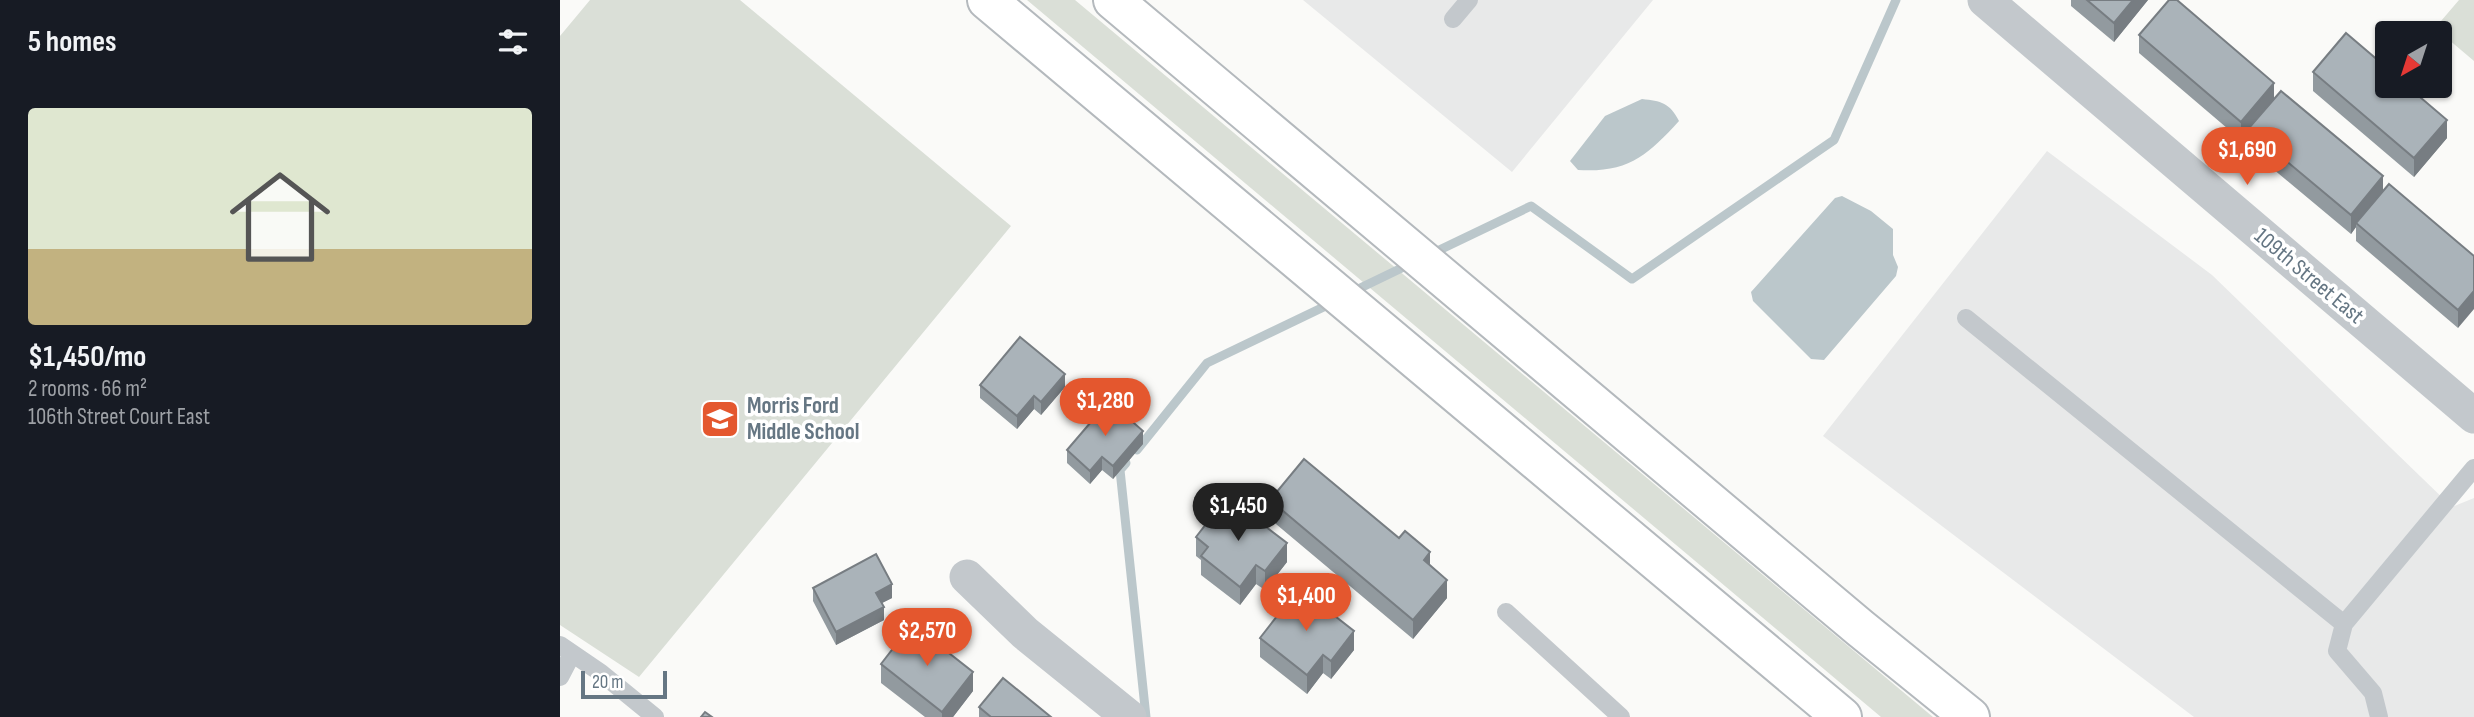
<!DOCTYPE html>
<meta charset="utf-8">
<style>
:root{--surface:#171b24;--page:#242831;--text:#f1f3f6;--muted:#9ea1a6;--line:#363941;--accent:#e4572e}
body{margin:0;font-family:"Sofia Sans Condensed",sans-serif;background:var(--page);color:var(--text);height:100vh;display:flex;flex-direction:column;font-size:26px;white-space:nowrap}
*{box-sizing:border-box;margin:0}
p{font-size:23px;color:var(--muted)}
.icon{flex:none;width:38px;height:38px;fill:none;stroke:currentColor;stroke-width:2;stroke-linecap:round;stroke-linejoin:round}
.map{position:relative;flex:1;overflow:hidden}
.sheet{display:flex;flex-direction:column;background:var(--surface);width:560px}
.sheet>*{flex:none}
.needle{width:46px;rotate:219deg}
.fabs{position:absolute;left:1815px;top:21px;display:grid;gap:14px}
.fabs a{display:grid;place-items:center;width:77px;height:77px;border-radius:7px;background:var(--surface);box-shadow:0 2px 5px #0004;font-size:35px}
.scale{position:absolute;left:21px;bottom:18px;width:86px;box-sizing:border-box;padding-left:7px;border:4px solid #657683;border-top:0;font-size:19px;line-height:24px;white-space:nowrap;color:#657683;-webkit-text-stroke:5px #fff;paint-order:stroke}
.price{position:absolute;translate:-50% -60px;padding:0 16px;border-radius:24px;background:var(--accent);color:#fff;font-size:23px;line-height:46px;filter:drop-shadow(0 2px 4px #0008)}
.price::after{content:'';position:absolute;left:50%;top:42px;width:21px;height:16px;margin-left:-10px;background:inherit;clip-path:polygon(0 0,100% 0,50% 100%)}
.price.selected{background:#222;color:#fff}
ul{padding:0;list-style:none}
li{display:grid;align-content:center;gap:14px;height:371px;padding:0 28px}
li+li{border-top:2px solid var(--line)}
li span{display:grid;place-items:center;height:217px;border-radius:7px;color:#555}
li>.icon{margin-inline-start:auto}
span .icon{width:126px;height:126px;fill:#fffc;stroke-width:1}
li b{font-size:30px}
h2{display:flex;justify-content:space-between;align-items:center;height:84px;padding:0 28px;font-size:30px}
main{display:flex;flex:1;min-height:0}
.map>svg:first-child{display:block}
.built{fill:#e8e9e9}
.green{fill:#dadfd7}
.water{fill:#bbc7cb}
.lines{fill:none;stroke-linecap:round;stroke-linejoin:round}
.stream{stroke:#bbc7cb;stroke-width:9}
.highway-casing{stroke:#b4b9bd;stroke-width:42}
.lane{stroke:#c3c8cc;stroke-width:18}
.street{stroke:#c3c8cc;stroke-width:35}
.highway{stroke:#fff;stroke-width:38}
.wall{fill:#929a9f}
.shaded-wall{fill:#777d82}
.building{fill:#aab3b9;stroke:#777d82;stroke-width:2}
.labels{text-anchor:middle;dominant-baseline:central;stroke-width:7;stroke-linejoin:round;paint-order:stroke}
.street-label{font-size:23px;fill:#657683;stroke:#fff}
.poi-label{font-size:23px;font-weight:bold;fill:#657683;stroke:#fff;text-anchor:start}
</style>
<main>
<section class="sheet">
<h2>5 homes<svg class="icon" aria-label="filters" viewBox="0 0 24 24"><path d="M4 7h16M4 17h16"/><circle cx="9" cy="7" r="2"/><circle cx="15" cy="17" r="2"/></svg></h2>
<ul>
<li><span style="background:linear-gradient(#dfe7d0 65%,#c2b280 0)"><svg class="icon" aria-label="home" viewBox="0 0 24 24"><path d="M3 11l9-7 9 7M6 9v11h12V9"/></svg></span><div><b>$1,450/mo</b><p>2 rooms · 66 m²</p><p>106th Street Court East</p></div></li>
</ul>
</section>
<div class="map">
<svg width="1914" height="717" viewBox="0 0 1914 717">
<rect width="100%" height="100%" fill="#fafaf8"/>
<path class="built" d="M743 0H1093L952 172Z
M1487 151 1652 275 1892 507 1914 498V717H1634L1263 436Z"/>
<path class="green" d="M30 0H180L451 226 79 677 0 625V36Z
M467 0H515L1373 717H1321Z
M1899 0H1914V61L1875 28Z"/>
<path class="water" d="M1082 99C1101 101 1110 103 1119 121 1087 156 1068 173 1018 170L1010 161 1045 116Z
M1282 196 1311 211 1333 229V255L1338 267 1336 276 1264 360 1251 359 1193 301 1191 292 1275 198Z"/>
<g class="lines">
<path class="stream" d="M871 254 971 206 1072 279 1274 140 1336 0
M792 292 852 263
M577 450 647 363 774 302
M566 463 560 470 586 717"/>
<g class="highway-casing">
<path id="highway" d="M427 0 1282 717
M553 0 1300 628 1410 717"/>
</g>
<path class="lane" d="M893 19 909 0
M1406 318 1784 624
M946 612 1061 717
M0 645 41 673 95 717
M0 677 12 654
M1819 717 1813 693 1777 651 1784 624 1914 468"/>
<path class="street" d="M1425 0 1914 416
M407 577 465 633 569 717"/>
<use href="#highway" class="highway"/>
</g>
<path class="wall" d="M1511 0H1588L1554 42 1511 6Z
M1579 35 1714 99 1823 191 1914 256 1898 328 1796 241V227L1791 234 1688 148V132L1681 140 1579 53Z
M1753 72 1887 138 1854 177 1753 91Z
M420 385 505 387 481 415 474 409 457 429 420 398Z
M583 444 553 479 542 470 530 484 507 463V450Z
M710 500 870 566 887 598 853 639 710 519Z
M636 537 727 562 705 590 696 584 680 605 641 575V560L636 556Z
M253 588 332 598 322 603 324 620 276 645 253 601Z
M700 638 794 650 771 679 763 673 747 694 700 657Z
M321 664 413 691 393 717H365L321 683Z
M419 707 491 717H419Z"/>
<path class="shaded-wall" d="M1573 0H1588L1554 42V23Z
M1714 83V101L1688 129V132L1681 140V122Z
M1887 120V138L1854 177V158Z
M1823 176V195L1796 223V227L1791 234V215Z
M1914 291V309L1898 328V310Z
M505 374V387L481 415V402Z
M474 396V409L457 429V416Z
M583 431V444L553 479V466Z
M542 457V470L530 484V471Z
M727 543V562L705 590V571Z
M870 552V571L864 560Z
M696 565V584L680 605V587Z
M887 580V598L853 639V620Z
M332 584V598L316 606V593Z
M324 607V620L276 645V632Z
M794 631V650L771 679V661Z
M763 655V673L747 694V675Z
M413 672V691L393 717H382V712Z"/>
<path class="building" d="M1527 0H1573L1554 23Z
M1609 0H1617L1714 83 1681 122 1579 35Z
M1786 33 1827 68V86H1847L1887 120 1854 158 1753 72Z
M1721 91 1823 176 1791 215 1688 129Z
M1829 184 1914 256V291L1898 310 1796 223Z
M460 337 505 374 481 402 474 396 457 416 420 385Z
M549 401 583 431 553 466 542 457 530 471 507 450Z
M744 459 839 538 845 531 870 552 864 560 887 580 853 620 710 500Z
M667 497 727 543 705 571 696 565 680 587 641 556 648 547 636 537Z
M316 554 332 584 316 593 324 607 276 632 253 588Z
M739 588 794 631 771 661 763 655 747 675 700 638Z
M352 624 413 672 382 712 321 664Z
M443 678 491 717H431L419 707Z
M145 712 152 717H141Z"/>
<defs>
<g id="school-square" transform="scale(2.0125)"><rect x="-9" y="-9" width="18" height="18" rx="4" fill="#e4572e" stroke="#fff"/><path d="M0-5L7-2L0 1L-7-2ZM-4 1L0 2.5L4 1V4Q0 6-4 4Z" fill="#fff"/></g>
</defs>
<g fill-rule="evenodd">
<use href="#school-square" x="160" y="419"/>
</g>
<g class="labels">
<g class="street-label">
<text transform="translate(1749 276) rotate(40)">109th Street East</text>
</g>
<g class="poi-label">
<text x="187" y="406">Morris Ford<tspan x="187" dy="26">Middle School</tspan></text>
</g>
</g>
</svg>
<div class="fabs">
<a><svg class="needle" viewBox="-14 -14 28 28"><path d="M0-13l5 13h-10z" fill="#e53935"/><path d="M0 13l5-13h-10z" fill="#9ea1a6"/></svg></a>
</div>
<div class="scale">20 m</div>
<b class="price" style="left:1687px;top:187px">$1,690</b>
<b class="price" style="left:545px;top:438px">$1,280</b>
<b class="price selected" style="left:678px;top:543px">$1,450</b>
<b class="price" style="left:746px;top:633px">$1,400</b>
<b class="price" style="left:367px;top:668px">$2,570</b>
</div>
</main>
